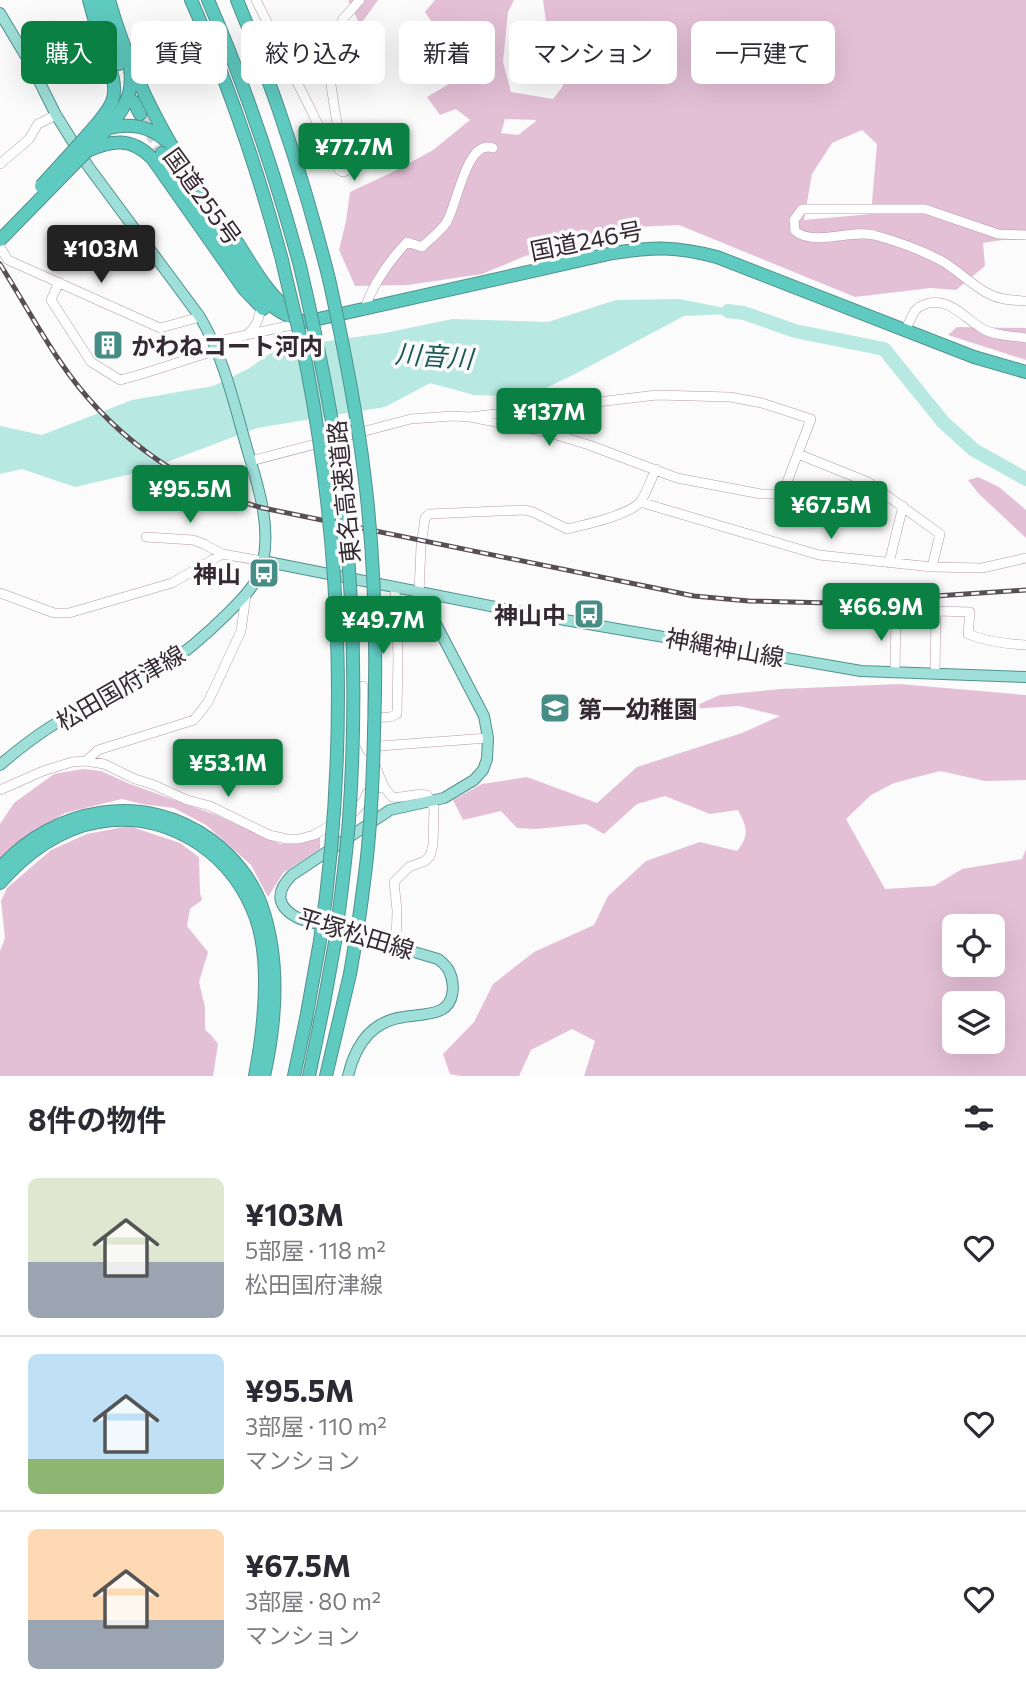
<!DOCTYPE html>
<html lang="ja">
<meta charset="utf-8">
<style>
:root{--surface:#fff;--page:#f2f2f3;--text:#2b2b33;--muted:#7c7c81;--line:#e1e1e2;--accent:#0b8043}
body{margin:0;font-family:Commissioner,"Noto Sans JP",sans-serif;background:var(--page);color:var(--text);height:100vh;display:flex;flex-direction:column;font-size:26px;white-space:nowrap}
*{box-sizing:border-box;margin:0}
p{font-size:23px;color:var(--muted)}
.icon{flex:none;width:38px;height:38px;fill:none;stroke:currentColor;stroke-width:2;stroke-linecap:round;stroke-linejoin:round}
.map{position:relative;height:1076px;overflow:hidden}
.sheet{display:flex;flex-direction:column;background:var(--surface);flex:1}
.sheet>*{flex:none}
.guide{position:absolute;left:21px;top:21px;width:985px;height:63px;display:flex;gap:14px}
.controls{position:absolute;left:942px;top:914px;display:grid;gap:14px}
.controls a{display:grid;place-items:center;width:63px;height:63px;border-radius:10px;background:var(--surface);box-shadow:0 7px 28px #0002;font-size:35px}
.price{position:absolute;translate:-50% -60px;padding:0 16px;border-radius:7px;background:var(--accent);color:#fff;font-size:23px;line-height:46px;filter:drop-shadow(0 2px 4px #0008)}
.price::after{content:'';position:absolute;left:50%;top:42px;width:21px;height:16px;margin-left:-10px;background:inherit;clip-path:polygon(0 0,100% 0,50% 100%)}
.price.selected{background:#222;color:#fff}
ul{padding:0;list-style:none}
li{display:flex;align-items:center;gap:21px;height:175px;padding:0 28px}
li+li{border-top:2px solid var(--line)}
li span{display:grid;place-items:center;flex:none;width:196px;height:140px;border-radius:10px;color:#555}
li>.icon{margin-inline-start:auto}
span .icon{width:84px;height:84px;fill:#fffc;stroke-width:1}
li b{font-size:30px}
h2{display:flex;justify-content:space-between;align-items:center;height:84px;padding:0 28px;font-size:30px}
.chip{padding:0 24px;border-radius:10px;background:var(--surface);box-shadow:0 7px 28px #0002;font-size:24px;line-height:63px}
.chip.selected{background:var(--accent);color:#fff}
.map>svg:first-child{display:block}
.forest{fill:#e4c0d7;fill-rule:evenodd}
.water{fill:#b7e8e2}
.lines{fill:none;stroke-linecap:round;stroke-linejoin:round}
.river{stroke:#b7e8e2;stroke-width:14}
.highway-tunnel{stroke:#d3d1d3;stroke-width:12;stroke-dasharray:12 6;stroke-linecap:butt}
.minor-casing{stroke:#b599ab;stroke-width:10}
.major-casing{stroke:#50928e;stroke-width:12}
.highway-casing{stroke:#50928e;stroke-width:14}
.minor{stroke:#fff;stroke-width:9}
.major{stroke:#9fdfd9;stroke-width:10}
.highway{stroke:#5fcac0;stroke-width:12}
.rail-casing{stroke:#584f55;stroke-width:5}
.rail{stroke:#fbfbfb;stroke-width:2.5;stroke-dasharray:8;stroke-linecap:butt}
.highway-bridge-casing{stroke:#50928e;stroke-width:14;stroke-linecap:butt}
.highway-bridge{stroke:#5fcac0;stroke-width:12}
.labels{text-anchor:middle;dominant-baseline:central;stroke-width:7;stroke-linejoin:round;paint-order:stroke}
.street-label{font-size:24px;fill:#352a31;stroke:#fbfbfb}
.poi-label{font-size:24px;font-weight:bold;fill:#352a31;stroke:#fbfbfb;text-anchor:start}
.water-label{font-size:26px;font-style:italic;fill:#185a55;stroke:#fbfbfb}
</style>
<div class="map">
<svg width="1026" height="1076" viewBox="0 0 1026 1076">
<rect width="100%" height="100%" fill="#fbfbfb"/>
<path class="forest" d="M348 0H378L360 25Z
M435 0H514L508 12 503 62 511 92 553 99 563 86 549 44 543 0H1026V240H1002L983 243 985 266 956 290 931 288 855 297 679 225 636 227 593 237 571 240 523 257 482 274 408 285 355 286 339 250 346 221 350 192 397 170 433 150 470 120 456 109 440 115 427 97 454 81 449 48 425 12ZM505 119 535 120 536 121 518 135 501 133ZM862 130 877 144 871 214 804 220 812 174 832 143Z
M957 327 1026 328V360L948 335Z
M978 477 999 487 1026 510V538L978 493 968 480Z
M899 684 1026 695V780L985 781 940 771 894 783 871 795 846 819 885 889 934 886 962 869 1022 859 1026 849V1076H584L595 1041 572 1029 531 1050 519 1076H460L450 1074 443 1054 474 1022 493 984 534 952 594 925 608 896 646 861 700 842 737 851C750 834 747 828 738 810L710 814 665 796 637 804 604 834 586 824 536 829 517 828 501 811 463 820 453 800 482 784 527 777 597 803 637 767 742 733 780 716 739 706 688 709 720 695 781 689ZM954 926H992V964H954ZM954 1003H992V1041H954Z
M83 769 101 771 130 784 216 815 265 838 281 844 309 841 320 837V849L283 873 268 897 251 865 206 825 174 808 142 804 122 799 65 813 37 830 0 859V824L14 803 54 774Z
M129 826 180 843 199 857 200 893 202 900 190 909 187 926 208 952 199 982 205 1007V1030L211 1035 218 1044 213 1076H0V951L5 938 1 901 7 888 51 850 87 834Z"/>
<path class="water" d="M679 299 750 313 684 316 575 374 527 397 474 395 430 383 385 407 257 428 140 472 75 487 22 469 0 474V426L42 435 132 400 213 386 248 369 278 348 385 333 452 319 548 322 616 300Z"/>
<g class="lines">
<path class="river" d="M728 311 744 313 795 331 884 349 943 422 974 450 1026 479"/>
<path class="highway-tunnel" d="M140 114 162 153"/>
<g class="minor-casing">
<path id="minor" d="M256 0 313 114 339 170 343 172 346 171V167L342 156 331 85 329 49 343 19 360 0
M0 164 29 139 38 124 56 115
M1026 235 998 234 925 209H802L794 220 795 231C816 247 849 229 874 235 896 241 919 249 940 260 957 269 971 285 989 294 1000 300 1013 300 1026 301
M0 247 8 260 160 328 200 317
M59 282 51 300 91 362 120 380 142 374 217 350
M364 310C373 284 388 262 407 242L422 247C430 239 440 232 446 223 457 207 466 138 493 148
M905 331C908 325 911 317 915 311 918 307 925 304 929 303 952 299 965 319 983 329 995 336 1012 336 1026 338
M248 334C258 325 260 316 261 303
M214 342 301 323
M798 454 868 482 940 534 932 567
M251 461 411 419 452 416 470 417 550 433 589 445 677 478 761 494H776L783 489 787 482 811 419 762 403 730 397 657 395 470 417
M640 502 819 555 932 567 982 568 1026 558
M146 537 193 540 204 544 222 554
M889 563 903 506
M0 593 54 613H69L172 583 222 554 263 561
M419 593 421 546 425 518 429 514 524 510 533 512 567 529C584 525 631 515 641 501 647 492 651 479 656 469
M838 618 936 611 970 612 968 634C987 642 1006 644 1026 645
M895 672 896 615
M935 673 936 611
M363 686V741L368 751
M363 718 390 717 397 714 398 656 395 588
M366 747 488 738
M86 761 98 750 194 720 208 702 241 631 246 595
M374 763 384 787
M0 790 43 771 72 762 86 761 104 764 135 779 154 785 187 800 210 806 269 835 287 839H299L314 835 355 811 364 800 367 793 377 788 384 787 392 797C405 799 415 792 427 795L434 808 433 845 430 856 425 861 409 867 394 882 397 910 396 946"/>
</g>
<g class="major-casing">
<path id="major" d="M0 13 31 65 56 115 88 166 200 317C224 357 235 407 248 452 258 486 271 525 263 561 259 583 243 598 228 613 207 634 184 654 159 670 130 688 98 699 69 716 44 729 21 747 0 765
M263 561 536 615 861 671 1026 677
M348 1076C355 1046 371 1021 404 1017 415 1015 431 1015 441 1010 455 1003 455 983 449 971 447 966 443 963 438 959L300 919C277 908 274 893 292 875L390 810 444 798 474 780 483 770 487 759 488 738 484 716 436 624 426 594"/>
</g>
<g class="highway-casing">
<path id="highway" d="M99 0 119 64
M109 0C124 53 148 106 176 153 194 184 216 213 237 242 253 267 269 297 294 314
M191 0C229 84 258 171 282 260
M208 0C246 87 275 174 300 266
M237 0C275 91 305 184 329 279
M134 102 140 114
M105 129C127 123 149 125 166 141
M82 141C92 129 105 117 112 102 119 83 107 61 101 43 97 29 93 14 89 0
M89 148C111 125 136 103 130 69
M87 151C112 140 131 137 152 158L244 289 263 309
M162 153 183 188 261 296C276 311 286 316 305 322L613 253C655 247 675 246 717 257L974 357 1026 372
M0 868C55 807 144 791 211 840 234 857 253 881 262 907 280 960 276 1022 264 1076
M0 883C25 854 60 828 98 822 163 810 226 848 252 908 273 954 264 1028 255 1076
M294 1076 306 1019 320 941
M309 1076 324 1003 335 942
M326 1076 350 974"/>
</g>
<use href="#minor" class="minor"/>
<use href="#major" class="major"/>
<use href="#highway" class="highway"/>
<g class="rail-casing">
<path id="rail" d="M0 264C20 296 38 329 59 360 107 432 179 486 263 508L694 596 749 601 830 603 1026 590"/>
</g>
<use href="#rail" class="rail"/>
<g class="highway-bridge-casing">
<path id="highway-bridge" d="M41 186 82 141
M0 240 87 151
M282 260C290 296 300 332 307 369 343 556 348 753 320 941
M300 266C316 335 331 404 340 475 354 589 357 705 349 820 346 861 340 902 335 942
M329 279C343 343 356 407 364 472 375 558 377 645 374 732 373 779 371 827 365 874 361 908 356 941 350 974"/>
</g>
<use href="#highway-bridge" class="highway-bridge"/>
</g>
<defs>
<g id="building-square" transform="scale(1.575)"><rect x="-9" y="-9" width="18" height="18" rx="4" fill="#468d86" stroke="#fbfbfb"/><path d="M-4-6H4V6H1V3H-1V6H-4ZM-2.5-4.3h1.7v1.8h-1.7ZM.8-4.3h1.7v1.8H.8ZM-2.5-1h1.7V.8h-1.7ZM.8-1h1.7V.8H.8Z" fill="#fff"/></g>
<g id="bus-square" transform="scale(1.575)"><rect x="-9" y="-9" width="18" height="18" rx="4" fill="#468d86" stroke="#fbfbfb"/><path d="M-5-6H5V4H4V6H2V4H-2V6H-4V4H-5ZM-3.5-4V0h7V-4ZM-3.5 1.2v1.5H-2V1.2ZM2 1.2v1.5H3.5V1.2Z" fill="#fff"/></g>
<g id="school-square" transform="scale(1.575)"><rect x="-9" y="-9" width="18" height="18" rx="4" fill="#468d86" stroke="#fbfbfb"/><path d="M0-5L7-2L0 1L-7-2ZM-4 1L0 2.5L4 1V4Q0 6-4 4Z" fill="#fff"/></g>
</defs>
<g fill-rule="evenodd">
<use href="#building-square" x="108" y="345"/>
<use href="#bus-square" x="264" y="573"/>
<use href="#bus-square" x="589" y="614"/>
<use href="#school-square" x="555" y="708"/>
</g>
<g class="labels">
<g class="street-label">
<text transform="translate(203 196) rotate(54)">国道255号</text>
<text transform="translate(586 240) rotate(-11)">国道246号</text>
<text transform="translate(343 492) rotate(-96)">東名高速道路</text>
<text transform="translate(725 647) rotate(10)">神縄神山線</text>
<text transform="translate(120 687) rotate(-30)">松田国府津線</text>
<text transform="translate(356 933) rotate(17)">平塚松田線</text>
</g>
<g class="poi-label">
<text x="131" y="345">かわねコート河内</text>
<text x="241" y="573" text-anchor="end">神山</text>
<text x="566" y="614" text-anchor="end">神山中</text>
<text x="578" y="708">第一幼稚園</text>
</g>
<g class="water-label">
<text transform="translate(434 355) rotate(4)">川音川</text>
</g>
</g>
</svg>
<div class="controls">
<a><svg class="icon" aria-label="locate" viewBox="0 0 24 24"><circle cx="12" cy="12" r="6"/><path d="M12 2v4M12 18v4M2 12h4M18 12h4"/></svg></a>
<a><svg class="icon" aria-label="layers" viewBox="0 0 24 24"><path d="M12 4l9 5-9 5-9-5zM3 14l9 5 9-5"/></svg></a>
</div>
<b class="price" style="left:354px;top:183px">¥77.7M</b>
<b class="price selected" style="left:101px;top:285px">¥103M</b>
<b class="price" style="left:549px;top:448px">¥137M</b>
<b class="price" style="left:190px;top:525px">¥95.5M</b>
<b class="price" style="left:831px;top:541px">¥67.5M</b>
<b class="price" style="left:881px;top:643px">¥66.9M</b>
<b class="price" style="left:383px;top:656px">¥49.7M</b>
<b class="price" style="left:228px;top:799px">¥53.1M</b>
<div class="guide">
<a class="chip selected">購入</a>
<a class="chip">賃貸</a>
<a class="chip">絞り込み</a>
<a class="chip">新着</a>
<a class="chip">マンション</a>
<a class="chip">一戸建て</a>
</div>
</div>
<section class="sheet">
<h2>8件の物件<svg class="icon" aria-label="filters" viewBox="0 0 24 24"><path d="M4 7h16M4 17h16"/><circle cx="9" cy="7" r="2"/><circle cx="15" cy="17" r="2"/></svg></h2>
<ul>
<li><span style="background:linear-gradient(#dfe7d0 60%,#9aa5b1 0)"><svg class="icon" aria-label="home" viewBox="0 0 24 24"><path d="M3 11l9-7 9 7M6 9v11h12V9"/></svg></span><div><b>¥103M</b><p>5部屋 · 118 m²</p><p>松田国府津線</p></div><svg class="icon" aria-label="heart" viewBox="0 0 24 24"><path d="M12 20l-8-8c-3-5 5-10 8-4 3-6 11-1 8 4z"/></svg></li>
<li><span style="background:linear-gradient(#bfe0f5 75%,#8fb573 0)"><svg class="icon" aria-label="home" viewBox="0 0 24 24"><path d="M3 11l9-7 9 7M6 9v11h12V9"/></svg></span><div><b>¥95.5M</b><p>3部屋 · 110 m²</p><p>マンション</p></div><svg class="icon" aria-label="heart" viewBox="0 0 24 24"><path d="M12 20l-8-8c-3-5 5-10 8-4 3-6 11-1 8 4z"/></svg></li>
<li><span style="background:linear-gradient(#ffd9b3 65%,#9aa5b1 0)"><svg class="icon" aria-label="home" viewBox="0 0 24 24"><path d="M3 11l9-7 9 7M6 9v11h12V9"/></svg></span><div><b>¥67.5M</b><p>3部屋 · 80 m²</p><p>マンション</p></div><svg class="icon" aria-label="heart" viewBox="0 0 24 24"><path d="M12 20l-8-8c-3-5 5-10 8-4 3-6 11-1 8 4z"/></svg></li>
</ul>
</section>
